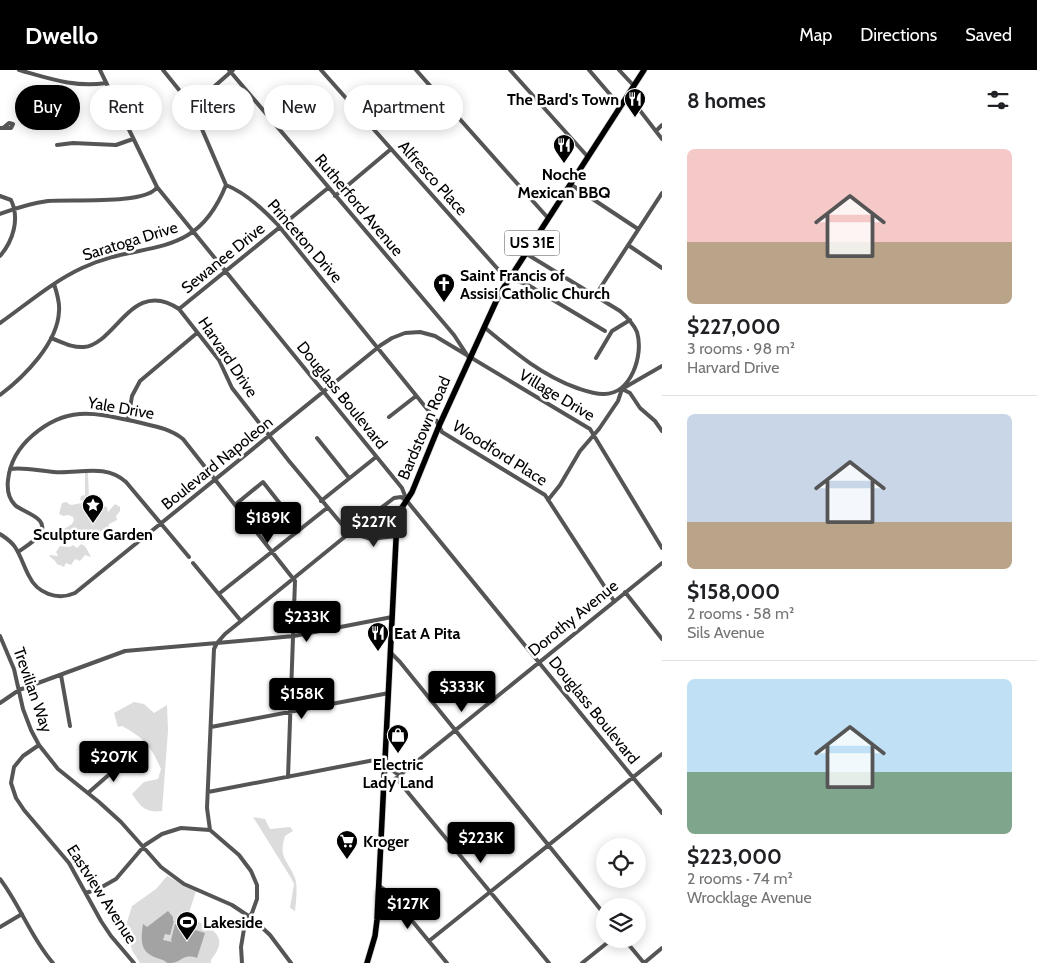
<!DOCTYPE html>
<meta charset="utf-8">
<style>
:root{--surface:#fff;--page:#f6f6f6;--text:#202124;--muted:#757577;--line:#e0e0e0;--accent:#000}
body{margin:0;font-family:Cabin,sans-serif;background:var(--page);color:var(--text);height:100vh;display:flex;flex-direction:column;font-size:19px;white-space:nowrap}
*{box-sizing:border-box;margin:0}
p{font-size:16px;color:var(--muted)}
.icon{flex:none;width:28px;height:28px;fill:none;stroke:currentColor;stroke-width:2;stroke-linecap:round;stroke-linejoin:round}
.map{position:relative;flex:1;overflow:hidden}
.details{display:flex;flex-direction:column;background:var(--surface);width:375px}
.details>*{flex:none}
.banner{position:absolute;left:15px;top:15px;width:475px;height:45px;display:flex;gap:10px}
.fabs{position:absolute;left:596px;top:768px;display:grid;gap:10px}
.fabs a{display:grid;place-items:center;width:50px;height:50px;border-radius:50%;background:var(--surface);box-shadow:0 2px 12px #0003;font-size:25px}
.price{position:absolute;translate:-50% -42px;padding:0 11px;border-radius:5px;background:var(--accent);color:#fff;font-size:16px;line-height:32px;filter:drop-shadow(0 1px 2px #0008)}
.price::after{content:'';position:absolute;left:50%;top:30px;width:15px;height:11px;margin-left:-8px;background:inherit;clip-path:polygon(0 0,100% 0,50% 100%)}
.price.on{background:#222;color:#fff}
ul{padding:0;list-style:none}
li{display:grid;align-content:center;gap:10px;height:265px;padding:0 25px}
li+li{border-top:1px solid var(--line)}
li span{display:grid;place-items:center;height:155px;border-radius:8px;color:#555}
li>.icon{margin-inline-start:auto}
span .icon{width:90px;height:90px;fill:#fffc;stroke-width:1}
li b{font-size:21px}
h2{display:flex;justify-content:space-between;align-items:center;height:60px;padding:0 25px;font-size:21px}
.pill{padding:0 18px;border-radius:22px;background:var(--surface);box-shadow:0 2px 12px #0003;font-size:18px;line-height:45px}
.pill.on{background:var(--accent);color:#fff}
header{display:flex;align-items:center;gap:30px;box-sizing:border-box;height:70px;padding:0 25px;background:var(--accent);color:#fff}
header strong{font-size:24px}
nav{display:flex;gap:28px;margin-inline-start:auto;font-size:18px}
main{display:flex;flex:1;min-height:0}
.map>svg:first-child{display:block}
.green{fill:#dcdcdc}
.water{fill:#a3a3a3}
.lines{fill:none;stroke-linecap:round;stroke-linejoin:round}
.primary-casing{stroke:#dbdbdb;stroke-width:7}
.minor{stroke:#555;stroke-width:4}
.primary{stroke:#000;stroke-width:5.5}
.labels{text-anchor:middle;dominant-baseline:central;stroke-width:5;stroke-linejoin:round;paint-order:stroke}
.shield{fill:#fff;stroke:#4c4c4c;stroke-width:1}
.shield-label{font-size:15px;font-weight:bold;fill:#000}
.poi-label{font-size:16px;font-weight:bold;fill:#000;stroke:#fff;text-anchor:start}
.street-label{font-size:16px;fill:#000;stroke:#fff}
</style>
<header>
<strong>Dwello</strong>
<nav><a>Map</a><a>Directions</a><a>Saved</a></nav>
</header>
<main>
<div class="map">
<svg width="662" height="893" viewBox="0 0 662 893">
<rect width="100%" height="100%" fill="#fff"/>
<path class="green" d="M85 403H88L89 427 97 425V428L104 433 103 436 107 437 108 442 115 434 120 437V441L116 446 117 450 109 454 108 461 102 460 98 464 96 465 93 462 87 465 86 461 81 467 78 466 74 470 67 473 63 470 61 471 57 464 63 462 64 459 72 454 74 450 73 447 68 445 63 446 59 444 62 433 66 432 71 435 82 433 84 431 80 430 81 426 85 425Z
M81 474 85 476 91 487 85 485 80 491 75 489 71 495 66 493 64 497 60 495H58L54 490 49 486 50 485 58 486 56 482 60 476 70 477 73 475 77 478Z
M134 632 144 634 154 643 167 635 168 661 162 741C145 743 141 737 132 724L144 712 158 709 161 699C151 676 144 668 122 656L118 657 114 643Z
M253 747 265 749 270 759 290 757 293 761 285 766C278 789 288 789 295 808 298 817 296 831 295 841L290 838 294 814 291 808Z
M167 806 196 821 188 846C209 859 232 863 211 890V893H140L132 880 128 863 131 858 126 855 132 836 156 819Z"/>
<path class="water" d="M168 841 173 847V851H174L170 865 165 864 163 870 172 872 171 870 175 854 205 863 197 888C182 883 182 893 170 893 165 893 167 892 163 890 141 884 140 875 143 854L147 857Z"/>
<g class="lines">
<g class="primary-casing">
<path id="primary" d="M367 893 375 866 377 850 397 450 401 439 412 422 439 356 499 225 644 0"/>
</g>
<path class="minor" d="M19 0C48 8 75 18 106 13
M100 0 157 117 402 418 407 431 662 743
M163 0 192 36 226 115C246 123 263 139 278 155L436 350 442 362 545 425 614 531
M229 0 454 265 469 288
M321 0 504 206 528 215 605 261
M416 0 548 148
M510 0 588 87
M589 0 614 29
M619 0 634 16
M628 25 662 69
M192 36 233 0
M0 58H11L13 54 9 53 3 58
M656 61 662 55
M57 75 73 73 116 75 133 69
M570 114 638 159
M0 126 11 130C20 149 13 171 0 186
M335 126 391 79
M0 144C16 138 32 133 48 131 69 129 147 135 157 117
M628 175 662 198
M595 226 662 123
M179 239 328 118
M0 253C27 234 52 212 82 198 143 169 195 193 226 115
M484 257C513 281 541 305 577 318 586 321 594 324 603 324 631 325 644 285 637 262 633 253 627 247 620 241L525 183
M51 268C62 272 72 278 84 277 116 274 132 207 179 239L219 290 232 318 289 391 350 464
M596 288 612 261 630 250
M622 319 630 323 640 338 655 351 662 361
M0 325C24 307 58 273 59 241 60 232 57 223 54 214
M389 347 416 326
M128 350 132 326 140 311 197 263
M317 368 349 408
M10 399C25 397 39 401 54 402 79 404 105 393 126 412L189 487
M548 430 560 415 580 381 599 359 618 331 622 319 662 296
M321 431 376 387
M236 434 263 412 300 459
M0 464C6 468 11 471 15 477 21 486 24 497 29 506 37 523 57 531 75 523L381 275 392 268 405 263 420 262 435 266 590 359 662 478
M353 464 354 459 356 457 394 428 401 427 407 431
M18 482C25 477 34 472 39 465 52 448 23 443 15 435 9 429 7 419 8 410 10 391 19 377 33 365 68 335 95 343 137 352 153 356 169 358 183 369L295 511 288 707
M193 493 241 551
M625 522 662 569
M220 523 327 438
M0 566 14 599 23 639 31 660 39 675 58 699 99 732 121 752 161 797 184 814 232 835 253 849 270 865 291 893
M390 582 400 592 605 845
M61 605 70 656
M0 633 19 620 125 581 217 573 225 564 347 465 355 464 371 469 396 466
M211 657 389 623
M39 675 23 686 14 697 11 713 16 728 24 740 69 793 101 851 111 866 134 893
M385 695 399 705
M396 708 549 893
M384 718 662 493
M208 722 385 688
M88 723 128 688
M210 760 207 738 214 579 217 573 294 566 392 547
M0 809C20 835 31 868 53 893
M379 816 389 823 447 893
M86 823 100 818 116 809 145 775 162 764 181 758 210 760 239 785 251 801 257 815V829L252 843 245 853 241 877 242 893
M0 857 22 844
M624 869 644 893
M429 871 662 684
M582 893 612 869
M644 893 662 878"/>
<use href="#primary" class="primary"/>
</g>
<defs>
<g id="restaurant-pin" transform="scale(1.125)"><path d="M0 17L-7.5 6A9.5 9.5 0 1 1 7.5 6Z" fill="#000" stroke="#fff"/><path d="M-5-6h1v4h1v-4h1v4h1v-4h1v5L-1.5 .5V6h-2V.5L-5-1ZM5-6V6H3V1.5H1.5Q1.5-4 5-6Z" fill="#fff"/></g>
<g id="church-pin" transform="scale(1.125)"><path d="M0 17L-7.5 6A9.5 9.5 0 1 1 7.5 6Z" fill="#000" stroke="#fff"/><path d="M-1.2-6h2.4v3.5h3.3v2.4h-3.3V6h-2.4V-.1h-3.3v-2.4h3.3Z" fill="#fff"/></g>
<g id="sight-pin" transform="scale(1.125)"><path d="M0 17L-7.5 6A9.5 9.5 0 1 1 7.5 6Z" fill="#000" stroke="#fff"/><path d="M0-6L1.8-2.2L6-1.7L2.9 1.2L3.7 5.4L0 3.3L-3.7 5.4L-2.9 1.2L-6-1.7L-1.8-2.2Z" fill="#fff"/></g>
<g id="shop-pin" transform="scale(1.125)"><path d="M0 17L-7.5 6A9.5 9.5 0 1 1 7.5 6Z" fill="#000" stroke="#fff"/><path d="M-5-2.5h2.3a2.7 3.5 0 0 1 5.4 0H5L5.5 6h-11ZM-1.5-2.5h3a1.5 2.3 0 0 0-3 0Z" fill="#fff"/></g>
<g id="supermarket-pin" transform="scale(1.125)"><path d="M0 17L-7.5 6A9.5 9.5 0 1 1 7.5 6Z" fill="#000" stroke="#fff"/><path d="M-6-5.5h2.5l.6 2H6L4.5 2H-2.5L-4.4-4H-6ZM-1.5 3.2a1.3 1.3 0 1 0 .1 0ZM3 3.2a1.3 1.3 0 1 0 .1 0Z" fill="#fff"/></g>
<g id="stadium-pin" transform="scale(1.125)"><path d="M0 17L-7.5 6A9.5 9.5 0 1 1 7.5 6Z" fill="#000" stroke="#fff"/><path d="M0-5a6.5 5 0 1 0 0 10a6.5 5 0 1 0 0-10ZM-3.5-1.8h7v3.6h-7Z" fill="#fff"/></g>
</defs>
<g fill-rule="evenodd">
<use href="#restaurant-pin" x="635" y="29"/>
<use href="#restaurant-pin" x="564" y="75"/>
<use href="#church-pin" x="444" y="214"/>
<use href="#sight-pin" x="93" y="435"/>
<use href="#restaurant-pin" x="378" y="563"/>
<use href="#shop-pin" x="398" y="665"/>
<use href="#supermarket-pin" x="347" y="771"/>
<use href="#stadium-pin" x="187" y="852"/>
</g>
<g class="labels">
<rect class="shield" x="504.5" y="160.5" width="55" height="25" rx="4"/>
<g class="shield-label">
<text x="532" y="173">US 31E</text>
</g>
<g class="poi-label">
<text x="619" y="29" text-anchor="end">The Bard's Town</text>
<text x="564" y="104" text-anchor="middle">Noche<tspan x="564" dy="18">Mexican BBQ</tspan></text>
<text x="460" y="205">Saint Francis of<tspan x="460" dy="18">Assisi Catholic Church</tspan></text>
<text x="93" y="464" text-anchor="middle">Sculpture Garden</text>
<text x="394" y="563">Eat A Pita</text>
<text x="398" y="694" text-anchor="middle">Electric<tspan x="398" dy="18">Lady Land</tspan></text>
<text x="363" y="771">Kroger</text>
<text x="203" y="852">Lakeside</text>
</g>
<g class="street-label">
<text transform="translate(433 108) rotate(48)">Alfresco Place</text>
<text transform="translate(359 135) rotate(50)">Rutherford Avenue</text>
<text transform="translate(130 171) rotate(-17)">Saratoga Drive</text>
<text transform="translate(305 171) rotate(49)">Princeton Drive</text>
<text transform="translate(223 188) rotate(-39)">Sewanee Drive</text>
<text transform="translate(228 287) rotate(56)">Harvard Drive</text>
<text transform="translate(342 325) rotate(51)">Douglass Boulevard</text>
<text transform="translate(557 325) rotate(31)">Village Drive</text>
<text transform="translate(121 338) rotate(10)">Yale Drive</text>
<text transform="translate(424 358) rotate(-67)">Bardstown Road</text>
<text transform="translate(500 383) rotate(32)">Woodford Place</text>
<text transform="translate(217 393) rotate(-39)">Boulevard Napoleon</text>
<text transform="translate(573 548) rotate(-39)">Dorothy Avenue</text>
<text transform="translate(33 620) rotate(71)">Trevilian Way</text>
<text transform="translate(594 640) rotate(51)">Douglass Boulevard</text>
<text transform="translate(102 824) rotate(57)">Eastview Avenue</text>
</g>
</g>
</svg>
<div class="fabs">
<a><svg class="icon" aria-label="locate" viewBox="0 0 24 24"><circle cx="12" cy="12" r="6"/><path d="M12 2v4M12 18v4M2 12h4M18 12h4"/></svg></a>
<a><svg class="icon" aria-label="layers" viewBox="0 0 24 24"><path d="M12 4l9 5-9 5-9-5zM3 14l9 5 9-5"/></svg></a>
</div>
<b class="price" style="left:268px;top:474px">$189K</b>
<b class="price on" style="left:374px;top:478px">$227K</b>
<b class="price" style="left:307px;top:573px">$233K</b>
<b class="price" style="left:462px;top:643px">$333K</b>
<b class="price" style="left:302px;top:650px">$158K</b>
<b class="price" style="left:114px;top:713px">$207K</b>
<b class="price" style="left:481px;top:794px">$223K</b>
<b class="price" style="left:408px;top:860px">$127K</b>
<div class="banner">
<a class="pill on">Buy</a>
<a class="pill">Rent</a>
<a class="pill">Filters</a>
<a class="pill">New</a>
<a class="pill">Apartment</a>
</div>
</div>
<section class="details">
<h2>8 homes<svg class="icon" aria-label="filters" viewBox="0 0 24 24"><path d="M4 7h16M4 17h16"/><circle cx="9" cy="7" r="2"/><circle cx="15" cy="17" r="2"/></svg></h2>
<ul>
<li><span style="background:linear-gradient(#f6c9c9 60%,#b9a48a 0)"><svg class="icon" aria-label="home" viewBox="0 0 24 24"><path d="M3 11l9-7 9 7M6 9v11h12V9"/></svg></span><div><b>$227,000</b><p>3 rooms · 98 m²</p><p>Harvard Drive</p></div></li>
<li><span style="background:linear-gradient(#c9d6e8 70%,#b9a48a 0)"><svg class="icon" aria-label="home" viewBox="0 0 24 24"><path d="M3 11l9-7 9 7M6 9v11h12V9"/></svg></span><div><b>$158,000</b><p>2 rooms · 58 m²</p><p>Sils Avenue</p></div></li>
<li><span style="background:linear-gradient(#bfe0f5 60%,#7fa58c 0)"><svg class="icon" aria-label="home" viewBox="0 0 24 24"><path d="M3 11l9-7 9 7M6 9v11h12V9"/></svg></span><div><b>$223,000</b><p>2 rooms · 74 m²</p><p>Wrocklage Avenue</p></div></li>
</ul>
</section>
</main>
